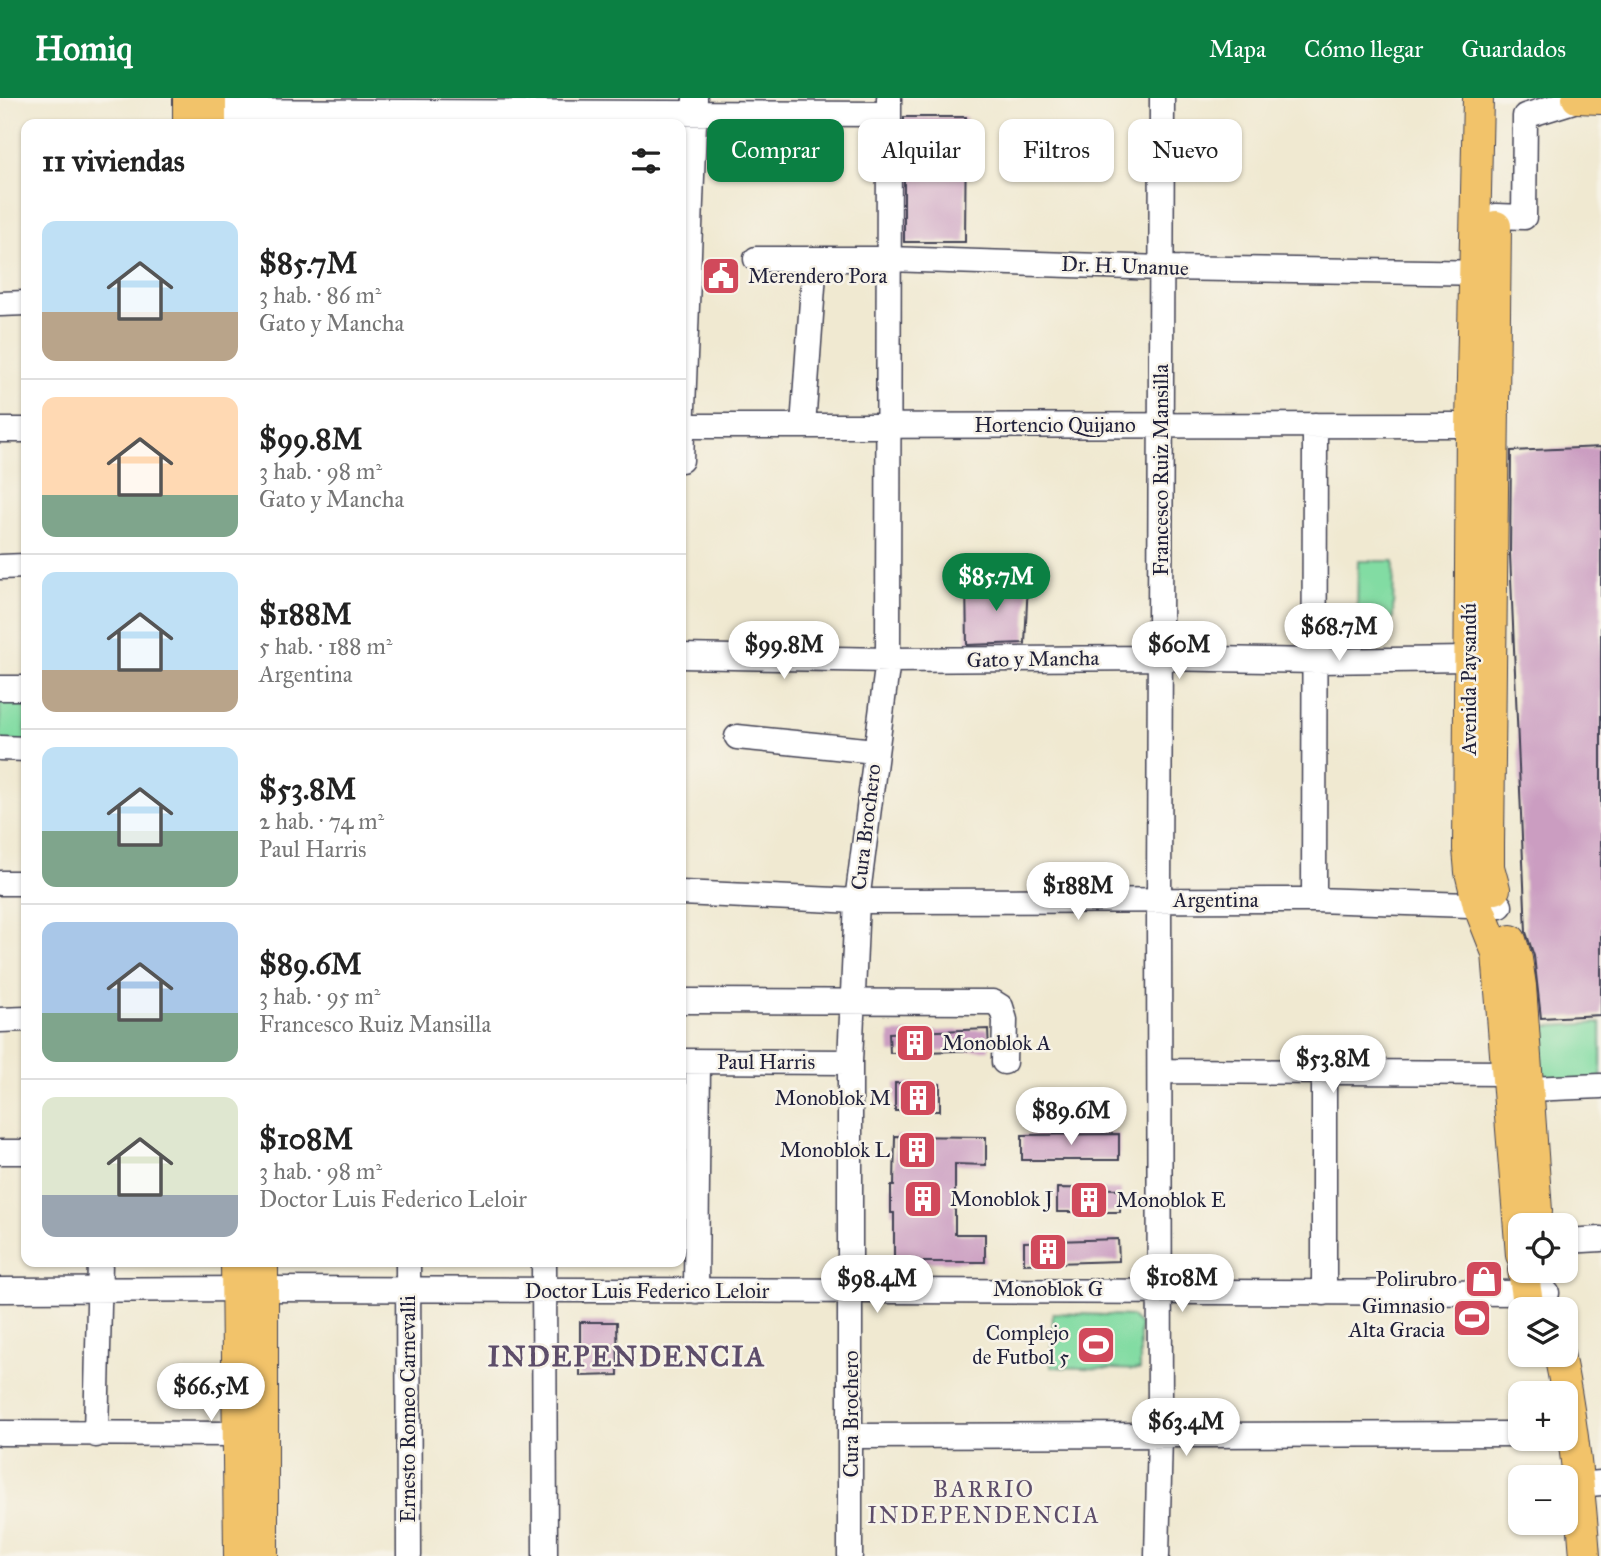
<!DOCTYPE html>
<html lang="es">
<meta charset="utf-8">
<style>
:root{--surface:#fff;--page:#f6f6f6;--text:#222;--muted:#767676;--line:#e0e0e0;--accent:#0b8043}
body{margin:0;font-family:"IM FELL Great Primer",serif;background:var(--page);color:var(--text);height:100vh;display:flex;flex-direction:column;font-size:26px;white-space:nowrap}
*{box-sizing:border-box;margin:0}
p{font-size:23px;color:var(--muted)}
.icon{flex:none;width:38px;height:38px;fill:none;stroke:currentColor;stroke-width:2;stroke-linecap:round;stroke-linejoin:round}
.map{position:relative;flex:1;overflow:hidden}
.panel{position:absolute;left:21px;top:21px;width:665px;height:1148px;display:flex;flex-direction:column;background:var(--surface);border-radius:14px;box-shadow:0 2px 5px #0004}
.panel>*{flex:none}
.banner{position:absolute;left:707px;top:21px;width:665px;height:63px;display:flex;gap:14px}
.fabs{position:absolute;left:1508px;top:1115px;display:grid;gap:14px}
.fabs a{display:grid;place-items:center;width:70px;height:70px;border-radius:14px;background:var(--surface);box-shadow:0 2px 5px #0004;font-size:35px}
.price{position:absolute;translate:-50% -60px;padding:0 16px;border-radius:24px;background:#fff;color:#222;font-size:23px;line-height:46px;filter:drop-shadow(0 2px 4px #0008)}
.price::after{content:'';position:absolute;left:50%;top:42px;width:21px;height:16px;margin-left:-10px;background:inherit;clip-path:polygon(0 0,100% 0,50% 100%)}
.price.active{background:var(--accent);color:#fff}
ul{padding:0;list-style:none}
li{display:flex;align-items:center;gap:21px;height:175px;padding:0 21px}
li+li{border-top:2px solid var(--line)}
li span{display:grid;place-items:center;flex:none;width:196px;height:140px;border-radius:14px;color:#555}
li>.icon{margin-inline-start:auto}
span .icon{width:84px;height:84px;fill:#fffc;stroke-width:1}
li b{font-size:30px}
h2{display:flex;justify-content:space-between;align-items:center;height:84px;padding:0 21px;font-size:30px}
.pill{padding:0 24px;border-radius:14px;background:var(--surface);box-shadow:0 2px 5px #0004;font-size:24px;line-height:63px}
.pill.active{background:var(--accent);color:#fff}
header{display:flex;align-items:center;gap:42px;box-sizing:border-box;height:98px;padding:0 35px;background:var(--accent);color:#fff}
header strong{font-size:33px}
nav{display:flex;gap:38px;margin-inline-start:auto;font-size:24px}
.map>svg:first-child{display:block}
.green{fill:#82dca3;stroke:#527f6f;stroke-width:2}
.building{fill:#cb9dc1}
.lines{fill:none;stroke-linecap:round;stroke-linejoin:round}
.minor-casing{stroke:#414052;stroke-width:27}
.major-casing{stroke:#414052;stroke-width:32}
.minor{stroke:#fff;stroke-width:24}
.major{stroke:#f2c36a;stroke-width:30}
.labels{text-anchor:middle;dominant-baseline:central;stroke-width:5;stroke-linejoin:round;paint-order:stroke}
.street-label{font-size:21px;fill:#22223b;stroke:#f7f3e8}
.poi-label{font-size:21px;fill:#22223b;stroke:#f7f3e8;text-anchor:end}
.neighbourhood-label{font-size:23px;letter-spacing:2px;fill:#5d4d6a;stroke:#f7f3e8}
.district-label{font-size:28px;font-weight:bold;letter-spacing:2px;fill:#5d4d6a;stroke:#f7f3e8}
</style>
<header>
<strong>Homiq</strong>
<nav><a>Mapa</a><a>Cómo llegar</a><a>Guardados</a></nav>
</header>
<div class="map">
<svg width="1601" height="1458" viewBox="0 0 1601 1458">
<rect width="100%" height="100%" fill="#f7f3e8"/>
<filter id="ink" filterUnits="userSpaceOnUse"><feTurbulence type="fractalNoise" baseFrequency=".0143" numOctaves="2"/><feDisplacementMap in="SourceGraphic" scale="14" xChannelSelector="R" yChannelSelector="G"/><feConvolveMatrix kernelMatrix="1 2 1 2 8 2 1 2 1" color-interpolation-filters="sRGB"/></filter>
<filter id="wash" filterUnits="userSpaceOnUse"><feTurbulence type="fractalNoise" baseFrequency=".00686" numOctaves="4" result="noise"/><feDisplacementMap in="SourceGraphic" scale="28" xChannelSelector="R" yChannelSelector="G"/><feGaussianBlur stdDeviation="1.57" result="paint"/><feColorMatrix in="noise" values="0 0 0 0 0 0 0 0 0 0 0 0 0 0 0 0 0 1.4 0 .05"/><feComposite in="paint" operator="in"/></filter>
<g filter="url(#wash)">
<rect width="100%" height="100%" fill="#f0e9d1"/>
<path class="green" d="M1358 463H1394L1393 521H1357Z
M0 599H26V644L0 643Z
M1601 925V982L1539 985 1534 929Z
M1053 1215 1131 1218 1140 1227V1272L1051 1269Z"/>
<g id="blocks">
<path class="building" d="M904 19H966L965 144H904Z
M1601 349V917L1541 920 1534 858 1526 834 1510 456 1511 353Z
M966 484H1028L1025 545 967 547Z
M988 931 989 952 890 955 889 935Z
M895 985 940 986V1013H895Z
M1119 1036V1062H1022V1037Z
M895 1038 986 1039V1067L955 1066V1136H985V1164H894V1115H891V1088H894Z
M1057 1090 1121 1091 1120 1114H1057Z
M1118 1141 1119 1163 1024 1166V1144Z
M580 1224H617L618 1277 580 1278Z"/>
</g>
</g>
<g filter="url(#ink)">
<use href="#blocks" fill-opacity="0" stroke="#414052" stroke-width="2"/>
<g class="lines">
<g class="minor-casing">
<path id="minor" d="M192 13 889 16
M1496 118 1524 119 1525 18 1583 0
M756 161H888L1162 170 1493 175
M0 206 26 205
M681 328 1471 327
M803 328 815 161
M0 332H26
M681 362 695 0
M0 469 26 468
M681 558 888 562 1161 560 1316 563 1469 561
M0 590H26
M737 639 875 653
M0 650 26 651
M0 785H26
M681 795 857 803 1314 802 1500 808
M1314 802 1315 327
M681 903 993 904 1001 909 1005 922 1004 964
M0 922 26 921
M681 963 850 964
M1160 973 1506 975 1529 991 1601 988
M0 1054H26
M1566 1143 1601 1141
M408 1164 409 1458
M544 1164 545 1458
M0 1192 263 1191 1547 1195
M696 1193 698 964
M1324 1195V974
M0 1335 236 1336
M96 1337 100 1164
M851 1338 1521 1336
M1566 1388 1601 1385
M850 1458V964L857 803 888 562 889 0
M1157 1458 1160 1337 1159 801 1162 0"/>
</g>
<g class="major-casing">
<path id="major" d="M188 0V26
M211 0V26
M1478 0 1471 327 1468 751 1470 774 1478 807 1497 855 1521 1157
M1577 0 1601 1
M1495 791 1489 769V747L1496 128
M1511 842 1517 861 1521 888 1537 1113
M236 1164 239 1458
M1523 1172 1529 1211
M1559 1256C1573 1323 1580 1390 1585 1458
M263 1458V1164"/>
</g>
<use href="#minor" class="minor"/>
<use href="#major" class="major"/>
</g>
</g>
<defs>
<g id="civic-square" transform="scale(2.0125)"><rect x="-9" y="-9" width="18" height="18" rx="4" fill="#d1495b" stroke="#f7f3e8"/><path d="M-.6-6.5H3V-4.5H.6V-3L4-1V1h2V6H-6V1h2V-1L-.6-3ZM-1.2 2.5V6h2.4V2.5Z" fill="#fff"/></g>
<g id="building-square" transform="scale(2.0125)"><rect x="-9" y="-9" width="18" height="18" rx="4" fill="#d1495b" stroke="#f7f3e8"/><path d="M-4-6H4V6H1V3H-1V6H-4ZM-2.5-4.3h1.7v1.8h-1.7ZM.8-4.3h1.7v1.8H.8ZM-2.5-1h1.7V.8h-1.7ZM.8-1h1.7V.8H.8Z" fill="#fff"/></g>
<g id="shop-square" transform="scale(2.0125)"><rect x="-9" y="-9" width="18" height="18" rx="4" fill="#d1495b" stroke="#f7f3e8"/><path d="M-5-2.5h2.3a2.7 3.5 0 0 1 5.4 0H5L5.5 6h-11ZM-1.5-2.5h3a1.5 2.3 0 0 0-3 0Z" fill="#fff"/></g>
<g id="stadium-square" transform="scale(2.0125)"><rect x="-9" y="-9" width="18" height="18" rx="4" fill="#d1495b" stroke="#f7f3e8"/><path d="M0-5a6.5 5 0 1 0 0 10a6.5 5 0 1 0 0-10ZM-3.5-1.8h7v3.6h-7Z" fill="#fff"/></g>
</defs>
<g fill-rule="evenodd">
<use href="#civic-square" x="721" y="178"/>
<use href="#building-square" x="915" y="945"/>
<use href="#building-square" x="918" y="1000"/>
<use href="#building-square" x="917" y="1052"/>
<use href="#building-square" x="923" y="1101"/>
<use href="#building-square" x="1089" y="1102"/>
<use href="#building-square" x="1048" y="1154"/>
<use href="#shop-square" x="1484" y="1181"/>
<use href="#stadium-square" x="1472" y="1220"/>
<use href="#stadium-square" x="1096" y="1247"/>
</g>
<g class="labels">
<g class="street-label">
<text transform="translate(1125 168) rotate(2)">Dr. H. Unanue</text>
<text x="1055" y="327">Hortencio Quijano</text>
<text transform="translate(1161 372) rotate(-90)">Francesco Ruiz Mansilla</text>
<text transform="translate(1033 561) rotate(-1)">Gato y Mancha</text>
<text transform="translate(1469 581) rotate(-90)">Avenida Paysandú</text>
<text transform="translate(866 729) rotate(-83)">Cura Brochero</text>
<text x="1216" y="802">Argentina</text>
<text x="766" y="964">Paul Harris</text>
<text x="647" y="1193">Doctor Luis Federico Leloir</text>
<text transform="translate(408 1311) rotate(-90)">Ernesto Romeo Carnevalli</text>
<text transform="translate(851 1316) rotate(-90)">Cura Brochero</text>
</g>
<g class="poi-label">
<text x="748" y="178" text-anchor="start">Merendero Pora</text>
<text x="942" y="945" text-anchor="start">Monoblok A</text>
<text x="891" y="1000">Monoblok M</text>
<text x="890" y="1052">Monoblok L</text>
<text x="950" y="1101" text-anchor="start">Monoblok J</text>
<text x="1116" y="1102" text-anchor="start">Monoblok E</text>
<text x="1457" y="1181">Polirubro</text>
<text x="1048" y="1191" text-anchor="middle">Monoblok G</text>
<text x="1445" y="1208">Gimnasio<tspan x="1445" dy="24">Alta Gracia</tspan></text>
<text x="1069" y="1235">Complejo<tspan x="1069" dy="24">de Futbol 5</tspan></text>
</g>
<g class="neighbourhood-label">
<text x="984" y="1391">BARRIO<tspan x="984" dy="26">INDEPENDENCIA</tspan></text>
</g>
<g class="district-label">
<text x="627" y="1258">INDEPENDENCIA</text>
</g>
</g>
</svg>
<div class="fabs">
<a><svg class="icon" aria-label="locate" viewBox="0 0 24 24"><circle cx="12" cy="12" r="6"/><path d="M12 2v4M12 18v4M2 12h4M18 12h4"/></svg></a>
<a><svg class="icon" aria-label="layers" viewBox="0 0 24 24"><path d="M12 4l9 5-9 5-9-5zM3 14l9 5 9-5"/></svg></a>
<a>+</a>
<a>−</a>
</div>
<b class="price active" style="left:996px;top:515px">$85.7M</b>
<b class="price" style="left:1339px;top:565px">$68.7M</b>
<b class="price" style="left:784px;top:583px">$99.8M</b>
<b class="price" style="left:1179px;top:583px">$60M</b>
<b class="price" style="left:1078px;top:824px">$188M</b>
<b class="price" style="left:1333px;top:997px">$53.8M</b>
<b class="price" style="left:1071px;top:1049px">$89.6M</b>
<b class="price" style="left:1182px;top:1216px">$108M</b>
<b class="price" style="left:877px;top:1217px">$98.4M</b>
<b class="price" style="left:211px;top:1325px">$66.5M</b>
<b class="price" style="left:1186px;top:1360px">$63.4M</b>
<div class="banner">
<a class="pill active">Comprar</a>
<a class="pill">Alquilar</a>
<a class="pill">Filtros</a>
<a class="pill">Nuevo</a>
</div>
<section class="panel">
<h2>11 viviendas<svg class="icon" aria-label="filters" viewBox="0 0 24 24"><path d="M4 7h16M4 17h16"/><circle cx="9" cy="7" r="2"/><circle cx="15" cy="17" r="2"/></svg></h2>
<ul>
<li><span style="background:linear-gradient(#bfe0f5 65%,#b9a48a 0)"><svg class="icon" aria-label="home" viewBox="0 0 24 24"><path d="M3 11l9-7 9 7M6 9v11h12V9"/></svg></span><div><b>$85.7M</b><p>3 hab. · 86 m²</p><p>Gato y Mancha</p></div></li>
<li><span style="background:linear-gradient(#ffd9b3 70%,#7fa58c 0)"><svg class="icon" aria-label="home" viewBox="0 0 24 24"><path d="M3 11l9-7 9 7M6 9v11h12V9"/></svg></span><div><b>$99.8M</b><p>3 hab. · 98 m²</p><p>Gato y Mancha</p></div></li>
<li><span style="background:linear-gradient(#bfe0f5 70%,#b9a48a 0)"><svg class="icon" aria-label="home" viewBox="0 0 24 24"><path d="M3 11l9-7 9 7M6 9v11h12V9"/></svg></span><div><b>$188M</b><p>5 hab. · 188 m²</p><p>Argentina</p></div></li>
<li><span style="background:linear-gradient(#bfe0f5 60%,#7fa58c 0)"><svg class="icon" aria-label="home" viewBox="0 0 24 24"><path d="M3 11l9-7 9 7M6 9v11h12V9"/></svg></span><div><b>$53.8M</b><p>2 hab. · 74 m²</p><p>Paul Harris</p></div></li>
<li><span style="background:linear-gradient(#a9c7e8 65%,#7fa58c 0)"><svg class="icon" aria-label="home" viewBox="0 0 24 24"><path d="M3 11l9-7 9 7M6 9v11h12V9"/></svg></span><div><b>$89.6M</b><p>3 hab. · 95 m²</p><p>Francesco Ruiz Mansilla</p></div></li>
<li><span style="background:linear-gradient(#dfe7d0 70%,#9aa5b1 0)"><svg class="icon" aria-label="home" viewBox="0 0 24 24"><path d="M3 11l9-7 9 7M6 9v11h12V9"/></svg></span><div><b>$108M</b><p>3 hab. · 98 m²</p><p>Doctor Luis Federico Leloir</p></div></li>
</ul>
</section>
</div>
